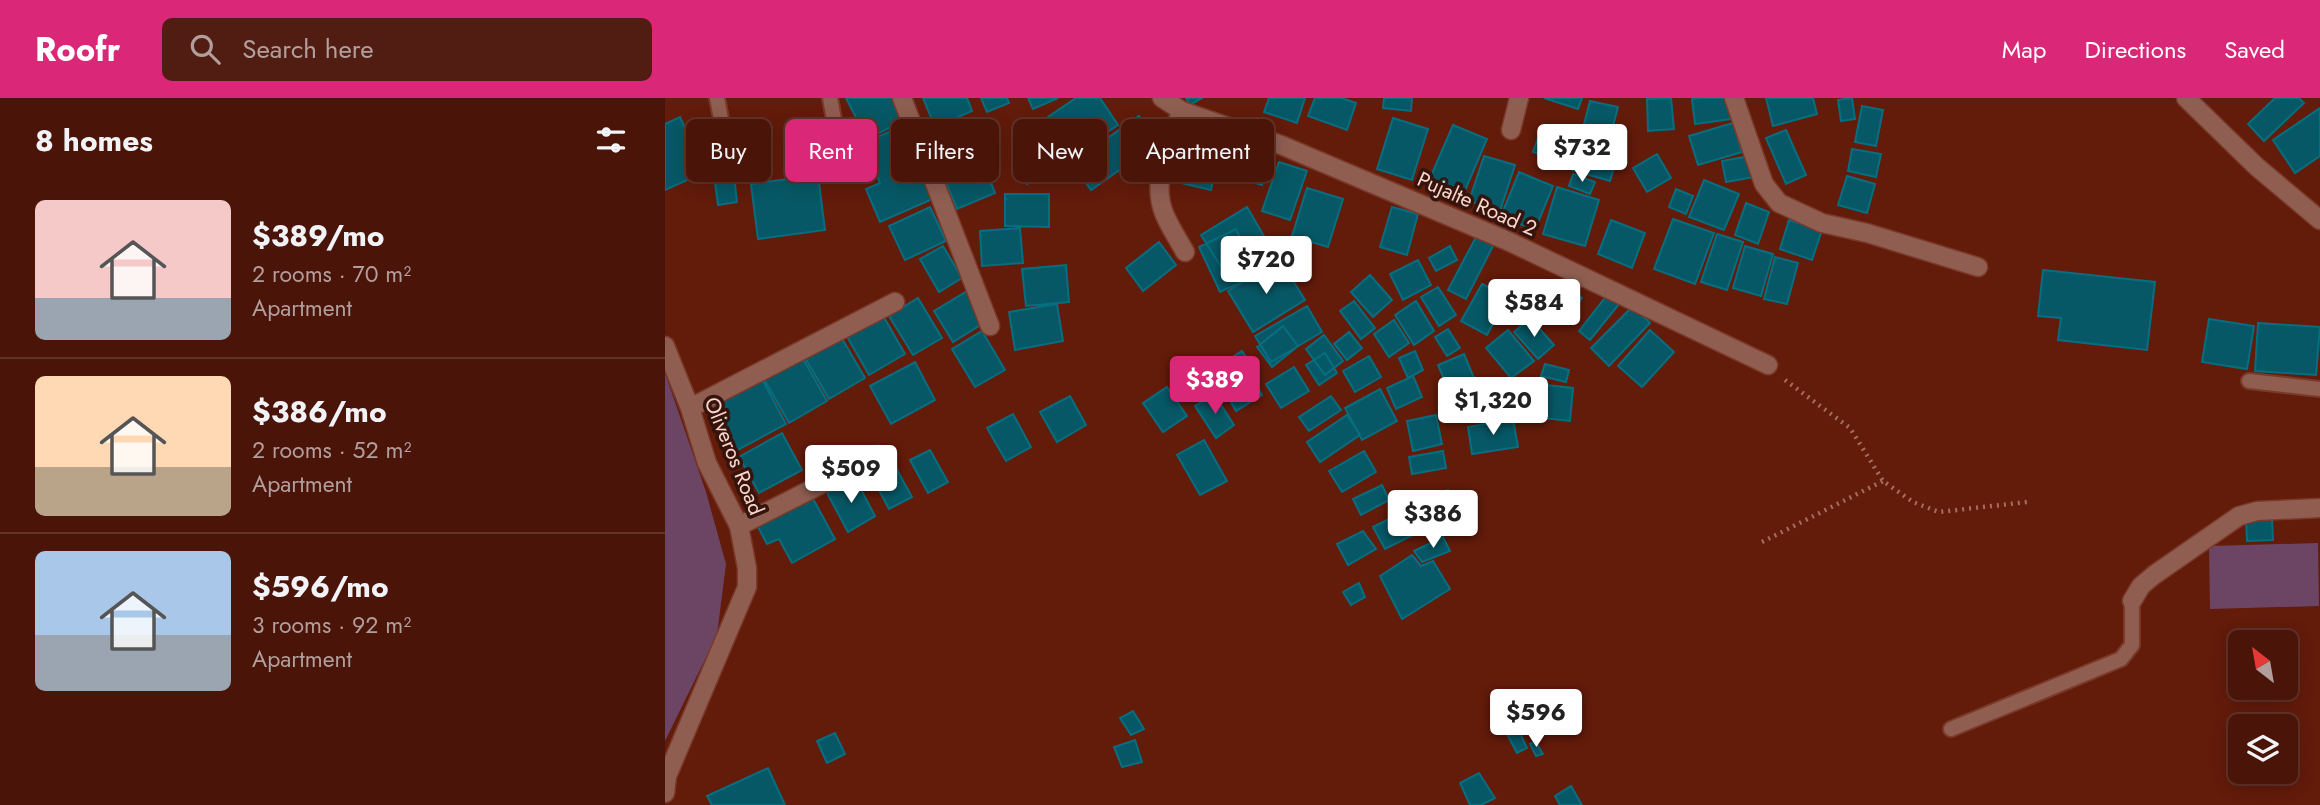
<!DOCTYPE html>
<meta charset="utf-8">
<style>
:root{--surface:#4a1408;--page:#511d12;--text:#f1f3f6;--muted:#b29e9c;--line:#613329;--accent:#db2777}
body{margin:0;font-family:Jost,sans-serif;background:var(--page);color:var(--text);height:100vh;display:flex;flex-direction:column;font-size:26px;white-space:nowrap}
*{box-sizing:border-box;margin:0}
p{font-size:23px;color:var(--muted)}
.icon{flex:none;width:38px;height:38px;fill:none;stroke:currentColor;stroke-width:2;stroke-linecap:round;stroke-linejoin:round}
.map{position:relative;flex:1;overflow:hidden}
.side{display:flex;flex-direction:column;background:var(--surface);width:665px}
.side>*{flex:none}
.top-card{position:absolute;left:21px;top:21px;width:665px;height:63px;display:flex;gap:14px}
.needle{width:46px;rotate:329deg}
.fabs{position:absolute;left:1563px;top:532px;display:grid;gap:14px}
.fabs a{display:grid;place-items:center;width:70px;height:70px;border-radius:10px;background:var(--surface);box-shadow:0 4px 18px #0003,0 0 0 2px var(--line);font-size:35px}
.price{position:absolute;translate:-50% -60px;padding:0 16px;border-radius:7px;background:#fff;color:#222;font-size:23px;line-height:46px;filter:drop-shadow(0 2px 4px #0008)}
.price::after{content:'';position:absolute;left:50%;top:42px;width:21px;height:16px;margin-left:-10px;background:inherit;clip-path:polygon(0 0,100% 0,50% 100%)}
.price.on{background:var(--accent);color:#fff}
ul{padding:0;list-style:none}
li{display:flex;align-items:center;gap:21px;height:175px;padding:0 35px}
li+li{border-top:2px solid var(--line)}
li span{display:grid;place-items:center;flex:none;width:196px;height:140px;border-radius:10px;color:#555}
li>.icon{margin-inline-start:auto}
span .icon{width:84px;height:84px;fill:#fffc;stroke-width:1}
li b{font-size:30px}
h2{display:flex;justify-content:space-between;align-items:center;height:84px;padding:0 35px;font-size:30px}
.pill{padding:0 24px;border-radius:10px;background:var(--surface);box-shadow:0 4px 18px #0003,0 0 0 2px var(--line);font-size:24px;line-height:63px}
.pill.on{background:var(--accent);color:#fff}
header{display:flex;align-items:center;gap:42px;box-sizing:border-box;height:98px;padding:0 35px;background:var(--accent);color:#fff}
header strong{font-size:33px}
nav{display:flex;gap:38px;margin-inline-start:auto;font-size:24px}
.search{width:490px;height:63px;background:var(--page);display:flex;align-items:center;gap:18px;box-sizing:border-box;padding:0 24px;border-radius:10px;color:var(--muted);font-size:26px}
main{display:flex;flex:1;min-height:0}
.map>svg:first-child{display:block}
.green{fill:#6c4564}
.building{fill:#075866;stroke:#076e80;stroke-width:2}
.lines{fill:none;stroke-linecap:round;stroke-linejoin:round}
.lane-casing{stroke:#7b3929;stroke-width:18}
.street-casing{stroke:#7b3929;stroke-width:21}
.path{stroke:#a66d5f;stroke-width:4.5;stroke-dasharray:2 5;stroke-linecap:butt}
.lane{stroke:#8f5e51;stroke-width:14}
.street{stroke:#8f5e51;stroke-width:18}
.labels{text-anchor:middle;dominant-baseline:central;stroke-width:7;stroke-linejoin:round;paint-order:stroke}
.street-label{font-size:21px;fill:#fad6cc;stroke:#34140d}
</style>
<header>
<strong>Roofr</strong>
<div class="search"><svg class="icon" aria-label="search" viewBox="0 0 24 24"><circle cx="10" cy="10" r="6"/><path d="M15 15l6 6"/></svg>Search here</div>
<nav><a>Map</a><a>Directions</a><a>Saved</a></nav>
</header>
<main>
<section class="side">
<h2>8 homes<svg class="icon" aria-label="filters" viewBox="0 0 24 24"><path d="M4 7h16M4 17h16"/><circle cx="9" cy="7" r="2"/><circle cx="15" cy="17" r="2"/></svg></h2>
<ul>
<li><span style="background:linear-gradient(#f6c9c9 70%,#9aa5b1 0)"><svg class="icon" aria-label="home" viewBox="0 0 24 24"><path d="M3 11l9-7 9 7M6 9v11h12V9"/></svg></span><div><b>$389/mo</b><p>2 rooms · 70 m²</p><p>Apartment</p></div></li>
<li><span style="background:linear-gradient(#ffd9b3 65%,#b9a48a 0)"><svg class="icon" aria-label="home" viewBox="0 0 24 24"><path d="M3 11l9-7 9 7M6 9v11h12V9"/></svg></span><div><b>$386/mo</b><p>2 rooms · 52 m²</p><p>Apartment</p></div></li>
<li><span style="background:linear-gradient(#a9c7e8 60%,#9aa5b1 0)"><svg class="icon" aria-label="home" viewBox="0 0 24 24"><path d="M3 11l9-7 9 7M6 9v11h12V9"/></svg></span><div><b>$596/mo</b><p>3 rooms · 92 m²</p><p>Apartment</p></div></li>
</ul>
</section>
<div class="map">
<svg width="1655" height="707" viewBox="0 0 1655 707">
<rect width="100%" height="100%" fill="#631b0a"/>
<path class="green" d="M0 275 41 394 61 466 52 537 0 643Z
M1653 445 1654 508 1545 511 1544 448Z"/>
<path class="building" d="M181 0H229L240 22 202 41Z
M258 0H302L307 13 270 29Z
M316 0H342L344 5 322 14Z
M363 0H393L368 11Z
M411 0H435L453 27 402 61 377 23Z
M521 0H537L525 7Z
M604 0H640L632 25 599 14Z
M650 0H676L691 5 682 32 643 18Z
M719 0H747L746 13 718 10Z
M879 0H917L913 11Z
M1006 0 1009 31 983 33 982 1Z
M1036 0H1065L1067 21 1030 26 1027 1Z
M1101 0H1148L1152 16 1108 28Z
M1187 0 1190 21 1176 23 1173 2Z
M1610 0H1634L1639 5 1599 43 1583 26Z
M925 3 953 9 946 36 918 30Z
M1197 8 1218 12 1211 48 1190 44Z
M1655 10V58L1630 75 1608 42Z
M474 18 493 45 426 92 407 65Z
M15 19 40 74 0 92V26Z
M728 20 763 31 747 82 712 71Z
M312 21 322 44 272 65 263 42Z
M1068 25 1077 54 1033 67 1024 38Z
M788 27 822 41 799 95 765 80Z
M238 28 270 100 215 124 201 91 215 85 198 45Z
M876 32 907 43 899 66 868 54Z
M1121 32 1141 77 1121 86 1101 40Z
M917 35 956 46 945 83 907 72Z
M519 36 556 45 546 92 508 83Z
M586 41 609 48 597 87 573 80Z
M382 49 393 73 362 86 352 63Z
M1187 51 1216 56 1211 79 1183 73Z
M992 56 1006 80 982 94 968 70Z
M819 58 850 67 835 113 804 103Z
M1085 58 1089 79 1061 84 1057 63Z
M67 59 72 104 53 107 47 62Z
M316 60 330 95 292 111 278 77Z
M614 64 642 73 625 122 597 113Z
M854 74 888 88 870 132 836 118Z
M908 76 930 84 925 96 904 88Z
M153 77 160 132 93 141 86 86Z
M1182 78 1210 86 1202 115 1173 107Z
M1039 82 1074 96 1059 132 1024 119Z
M892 89 934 102 920 148 878 136Z
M642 90 678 101 663 149 627 138Z
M1011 91 1028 98 1021 116 1004 109Z
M340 96H384V129L340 128Z
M1081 105 1104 114 1093 146 1070 137Z
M265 109 281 143 240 162 224 128Z
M582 109 606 150 561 177 536 137Z
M727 109 753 116 742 157 715 149Z
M1008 121 1049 135 1030 186 989 171Z
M946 122 980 135 967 170 933 156Z
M1124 122 1157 132 1147 162 1115 151Z
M355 130 358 165 317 168 315 133Z
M571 131 593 176 555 194 534 149Z
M1052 136 1078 144 1062 192 1036 184Z
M812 137 829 146 801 201 783 192Z
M494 144 511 167 478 193 461 170Z
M278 148 297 180 274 194 255 161Z
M785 148 792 162 771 173 764 160Z
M1080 148 1108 156 1096 198 1068 190Z
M1110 159 1133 165 1122 206 1099 201Z
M615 162 640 202 588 234 563 193Z
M753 162 766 187 738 202 725 176Z
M401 167 404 204 361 208 357 171Z
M1378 172 1490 184 1482 252 1393 242 1396 220 1373 218Z
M705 177 727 202 708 219 686 194Z
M894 183 917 200 898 225 875 209Z
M817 186 843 199 822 237 796 223Z
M773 189 791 217 774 228 756 199Z
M304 192 322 223 288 244 269 213Z
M943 196 955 205 925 242 914 233Z
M253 200 277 240 248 257 224 218Z
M689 203 710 230 696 241 675 213Z
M751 203 769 233 749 247 730 217Z
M392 206 398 243 350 252 344 214Z
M642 208 657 234 606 264 590 238Z
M968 208 985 225 944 268 926 250Z
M216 214 240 256 204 277 180 235Z
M865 220 889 247 873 261 849 234Z
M1544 221 1589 228 1582 271 1537 264Z
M729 222 744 245 724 259 709 236Z
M1593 225 1655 229 1651 277 1590 273Z
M618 228 633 248 607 269 592 249Z
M783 231 795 250 782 258 770 239Z
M843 232 869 263 846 280 821 250Z
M985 232 1009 254 977 289 953 268Z
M317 233 340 272 310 289 287 251Z
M684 234 697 250 682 262 669 246Z
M175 237 200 280 164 301 139 258Z
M659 237 678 263 660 277 641 251Z
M577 253 591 274 568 289 554 268Z
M750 253 758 272 743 280 734 260Z
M660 255 672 275 654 287 641 267Z
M799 256 811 285 785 295 773 267Z
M704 258 716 279 690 294 678 273Z
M137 259 162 303 124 325 99 281Z
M250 264 270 302 226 326 205 288Z
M880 266 904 272 901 284 876 278Z
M629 269 644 293 616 310 601 286Z
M586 278 597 297 571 313 560 294Z
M748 278 757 299 731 311 722 290Z
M97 281 121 326 69 354 45 310Z
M863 285 908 290 905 323 860 318Z
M502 289 522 318 498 334 478 305Z
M715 291 732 323 697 342 680 310Z
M549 296 569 327 551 340 530 308Z
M405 298 421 327 392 344 375 314Z
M666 298 676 312 644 333 634 319Z
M348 316 366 349 341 363 322 330Z
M682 317 695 337 655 364 642 344Z
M771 317 777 346 748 353 742 323Z
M848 321 853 349 807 356 803 329Z
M117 335 137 372 94 395 74 359Z
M539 342 562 383 535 397 512 357Z
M265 352 283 384 263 395 245 362Z
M699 353 711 374 677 394 664 373Z
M778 353 781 370 747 376 744 359Z
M230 368 247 399 224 411 208 381Z
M190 380 210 418 183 434 162 395Z
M717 387 724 402 696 417 688 401Z
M783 392 794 414 720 451 708 429Z
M146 397 170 441 127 465 114 441 102 446 92 427Z
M1607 419 1608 442 1582 443 1581 420Z
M698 433 711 451 683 467 672 446Z
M778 439 785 453 757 464 749 453Z
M747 457 756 468 768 463 785 491 737 521 715 478Z
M694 485 700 499 686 507 678 494Z
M468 613 479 631 466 637 455 620Z
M854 633 862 650 852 655 843 638Z
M170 635 180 656 162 665 152 643Z
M470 642 477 664 457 669 449 649Z
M870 643 878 656 871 658 865 646Z
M103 670 120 707H47L42 698Z
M814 675 830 700 816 707H805L795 685Z
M906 688 917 707H895L890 698Z"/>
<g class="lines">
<g class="lane-casing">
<path id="lane" d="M52 0 58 31
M165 0 170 27 188 73
M1584 283 1655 291
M1286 631 1456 561 1467 547V503"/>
</g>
<g class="street-casing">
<path id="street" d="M237 0 325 228
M497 0 517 13 616 47 845 144 1103 267
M1069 0 1099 86 1114 105 1157 125 1202 135 1313 169
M1521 0 1592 69 1655 122
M517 13C504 42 486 83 499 115 504 128 513 141 520 154
M846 32 854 0
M0 248 25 310 42 365 74 428 82 470V489L2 678 0 695
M25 310 230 204
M74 428 214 357
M1467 503 1476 488 1489 477 1574 418 1592 413 1655 410"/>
</g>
<path class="path" d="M1120 282 1185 330 1218 383 1248 404 1274 414 1362 404
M1097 444 1218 383"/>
<use href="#lane" class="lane"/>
<use href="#street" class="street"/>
</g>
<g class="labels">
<g class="street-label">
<text transform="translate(812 106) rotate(24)">Pujalte Road 2</text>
<text transform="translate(69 358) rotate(68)">Oliveros Road</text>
</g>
</g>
</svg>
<div class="fabs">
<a><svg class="needle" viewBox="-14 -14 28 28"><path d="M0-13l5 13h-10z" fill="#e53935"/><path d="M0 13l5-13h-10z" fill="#b29e9c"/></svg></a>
<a><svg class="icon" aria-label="layers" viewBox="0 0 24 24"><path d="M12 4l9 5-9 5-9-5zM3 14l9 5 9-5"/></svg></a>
</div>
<b class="price" style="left:917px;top:86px">$732</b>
<b class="price" style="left:601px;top:198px">$720</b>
<b class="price" style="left:869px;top:241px">$584</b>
<b class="price on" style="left:550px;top:318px">$389</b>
<b class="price" style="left:828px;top:339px">$1,320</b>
<b class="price" style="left:186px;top:407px">$509</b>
<b class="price" style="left:768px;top:452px">$386</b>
<b class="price" style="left:871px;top:651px">$596</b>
<div class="top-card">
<a class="pill">Buy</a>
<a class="pill on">Rent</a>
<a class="pill">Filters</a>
<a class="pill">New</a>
<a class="pill">Apartment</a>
</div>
</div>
</main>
